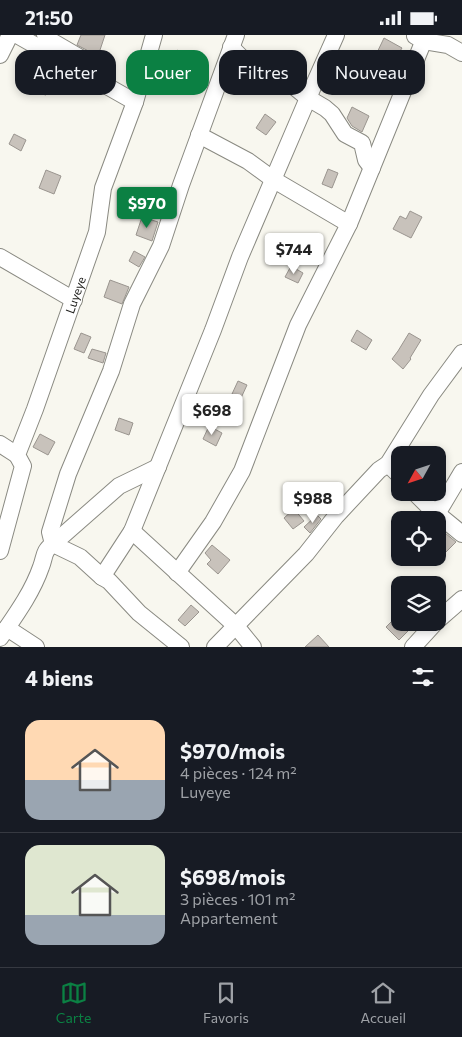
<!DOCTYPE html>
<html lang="fr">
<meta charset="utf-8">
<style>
:root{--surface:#171b24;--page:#242831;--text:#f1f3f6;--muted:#9ea1a6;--line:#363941;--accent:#0b8043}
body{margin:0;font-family:Commissioner,sans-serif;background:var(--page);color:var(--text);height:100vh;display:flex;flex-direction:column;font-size:19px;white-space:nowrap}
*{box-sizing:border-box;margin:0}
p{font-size:16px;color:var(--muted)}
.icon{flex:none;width:28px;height:28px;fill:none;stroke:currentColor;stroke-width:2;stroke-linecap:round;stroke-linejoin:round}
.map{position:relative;height:612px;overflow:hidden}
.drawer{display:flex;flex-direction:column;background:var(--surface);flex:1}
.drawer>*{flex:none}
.top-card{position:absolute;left:15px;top:15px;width:432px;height:45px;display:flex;gap:10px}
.needle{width:32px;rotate:230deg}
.buttons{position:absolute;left:391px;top:411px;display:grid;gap:10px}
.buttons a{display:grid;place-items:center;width:55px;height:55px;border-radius:10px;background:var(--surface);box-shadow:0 2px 8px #0003;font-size:25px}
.price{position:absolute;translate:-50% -42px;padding:0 11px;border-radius:5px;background:#fff;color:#222;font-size:16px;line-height:32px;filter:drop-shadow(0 1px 2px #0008)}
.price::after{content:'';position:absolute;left:50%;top:30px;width:15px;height:11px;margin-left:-8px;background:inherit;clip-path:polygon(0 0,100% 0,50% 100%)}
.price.current{background:var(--accent);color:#fff}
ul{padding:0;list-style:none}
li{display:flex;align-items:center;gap:15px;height:125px;padding:0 25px}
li+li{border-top:1px solid var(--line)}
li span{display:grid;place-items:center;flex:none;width:140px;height:100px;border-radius:15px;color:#555}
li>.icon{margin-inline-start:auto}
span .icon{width:60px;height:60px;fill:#fffc;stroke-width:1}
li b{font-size:21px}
h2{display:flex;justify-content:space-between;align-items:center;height:60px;padding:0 25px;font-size:21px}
.tag{padding:0 18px;border-radius:15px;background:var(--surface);box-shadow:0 2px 8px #0003;font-size:18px;line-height:45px}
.tag.current{background:var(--accent);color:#fff}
.status{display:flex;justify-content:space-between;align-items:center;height:35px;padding:0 25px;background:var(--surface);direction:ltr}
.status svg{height:14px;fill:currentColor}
.dock{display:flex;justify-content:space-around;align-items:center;height:70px;border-top:1px solid var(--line);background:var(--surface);font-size:14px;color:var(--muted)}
.dock a{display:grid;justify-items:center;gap:2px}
.dock .current{color:var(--accent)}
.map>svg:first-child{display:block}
.building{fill:#c8c2bb;stroke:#9a958f}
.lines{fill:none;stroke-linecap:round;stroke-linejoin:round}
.minor-casing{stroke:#8a8a82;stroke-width:18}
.minor{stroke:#fff;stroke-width:16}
.labels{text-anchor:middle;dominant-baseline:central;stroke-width:4;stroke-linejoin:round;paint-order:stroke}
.street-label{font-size:12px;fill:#20201d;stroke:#fff}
</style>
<div class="status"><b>21:50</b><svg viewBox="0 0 49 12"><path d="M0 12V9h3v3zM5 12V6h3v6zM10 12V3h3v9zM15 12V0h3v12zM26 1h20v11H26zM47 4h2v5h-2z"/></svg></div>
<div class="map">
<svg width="462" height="612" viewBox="0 0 462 612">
<rect width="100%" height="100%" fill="#f8f7ef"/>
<path class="building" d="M81 0H105L98 21 77 10Z
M384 3 402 13 393 27 392 26 378 55 363 47Z
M177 15 195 26 183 44 165 34Z
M40 36 52 40 46 60 34 57Z
M352 72 369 81 362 97 352 91 347 83Z
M265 79 276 87 266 100 256 93Z
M14 99 26 105 21 116 9 109Z
M328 134 338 138 332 153 322 149Z
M46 135 61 141 54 159 39 153Z
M410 176 422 182 411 203 393 194 400 181 406 184Z
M142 182 158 187 152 206 136 200Z
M134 216 145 222 139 232 129 226Z
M291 231 303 238 298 248 285 242Z
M110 245 129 252 122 269 104 262Z
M357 295 372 305 366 315 351 306Z
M81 298 91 302 84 318 74 314Z
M409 298 421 305 410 323 411 324 403 334 392 324 398 316Z
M92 314 106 318 103 328 88 323Z
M238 346 247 350 241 363 232 359Z
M119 383 133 388 129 400 115 395Z
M209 391 222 398 216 411 203 404Z
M40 399 55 407 48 420 33 412Z
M294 474 304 486 293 494 284 483Z
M317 480 321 484 310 498 304 492Z
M445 498 456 507 438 525V505Z
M212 510 230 525 218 539 207 529 211 525 205 518Z
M191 570 199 577 185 591 178 585Z
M400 578V588H407L411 593 399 605 386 592Z
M318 600 329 612H305Z"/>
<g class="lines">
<g class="minor-casing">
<g id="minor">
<path d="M17 0 135 67"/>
<path d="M45 0 53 7 96 32"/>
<path d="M415 1 424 6 448 10 462 18"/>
<path d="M231 12 244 25 275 36 308 63 325 73 332 79 345 99 362 108 366 125 372 133"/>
<path d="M0 20 10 0"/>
<path d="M199 100 248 126 274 145 349 189"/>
<path d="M0 222 74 265"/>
<path d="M0 409 17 420"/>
<path d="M388 429 400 441"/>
<path d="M158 432 119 451 53 509 80 522 102 542 109 546 139 578 181 612"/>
<path d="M415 458 429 472 462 499"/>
<path d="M437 479 462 437"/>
<path d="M132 496 236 591 253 612"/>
<path id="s1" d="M0 516 23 431 17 420 35 374 97 197 103 153 135 67 154 0"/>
<path d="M177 538 213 487 242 436 298 290 349 189 426 0"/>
<path d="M102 542 132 496 213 295 240 222 308 63 336 0"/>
<path d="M438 585 462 564"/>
<path d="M7 593 36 612"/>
<path d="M0 603C15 581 32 558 41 532 45 522 43 516 53 509L50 497 68 439 111 336 132 269 161 211 181 150 236 0"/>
<path d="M215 612 306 519 336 481 379 435 388 429 431 360 462 318"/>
<path d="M413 612 435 588"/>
</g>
</g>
<use href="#minor" class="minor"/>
</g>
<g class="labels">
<g class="street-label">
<text stroke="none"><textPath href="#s1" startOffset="271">Luyeye</textPath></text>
</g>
</g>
</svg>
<div class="buttons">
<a><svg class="needle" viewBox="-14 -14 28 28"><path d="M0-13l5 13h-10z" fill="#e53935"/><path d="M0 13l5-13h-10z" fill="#9ea1a6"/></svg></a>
<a><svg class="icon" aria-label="locate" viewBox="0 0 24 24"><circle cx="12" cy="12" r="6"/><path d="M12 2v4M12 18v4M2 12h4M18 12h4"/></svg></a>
<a><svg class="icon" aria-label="layers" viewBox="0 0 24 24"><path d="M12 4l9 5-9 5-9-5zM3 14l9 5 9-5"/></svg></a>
</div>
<b class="price current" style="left:147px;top:194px">$970</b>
<b class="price" style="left:294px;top:240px">$744</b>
<b class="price" style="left:212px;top:401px">$698</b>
<b class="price" style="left:313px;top:489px">$988</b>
<div class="top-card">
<a class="tag">Acheter</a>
<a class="tag current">Louer</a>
<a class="tag">Filtres</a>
<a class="tag">Nouveau</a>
</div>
</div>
<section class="drawer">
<h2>4 biens<svg class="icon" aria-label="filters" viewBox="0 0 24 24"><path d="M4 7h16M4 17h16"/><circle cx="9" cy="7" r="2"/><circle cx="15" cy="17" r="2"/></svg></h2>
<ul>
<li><span style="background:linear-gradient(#ffd9b3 60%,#9aa5b1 0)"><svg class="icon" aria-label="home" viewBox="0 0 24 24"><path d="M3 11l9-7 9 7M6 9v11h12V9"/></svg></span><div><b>$970/mois</b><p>4 pièces · 124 m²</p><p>Luyeye</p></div></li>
<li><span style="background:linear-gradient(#dfe7d0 70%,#9aa5b1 0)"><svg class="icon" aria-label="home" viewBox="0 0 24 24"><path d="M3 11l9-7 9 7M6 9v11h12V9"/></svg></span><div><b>$698/mois</b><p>3 pièces · 101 m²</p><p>Appartement</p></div></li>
</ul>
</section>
<nav class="dock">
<a class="current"><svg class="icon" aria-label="map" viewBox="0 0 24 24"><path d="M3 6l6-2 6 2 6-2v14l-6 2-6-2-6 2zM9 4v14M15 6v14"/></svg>Carte</a>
<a><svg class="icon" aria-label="saved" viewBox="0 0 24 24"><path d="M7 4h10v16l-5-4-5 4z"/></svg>Favoris</a>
<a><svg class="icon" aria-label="home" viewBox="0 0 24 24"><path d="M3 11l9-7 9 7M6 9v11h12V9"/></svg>Accueil</a>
</nav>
